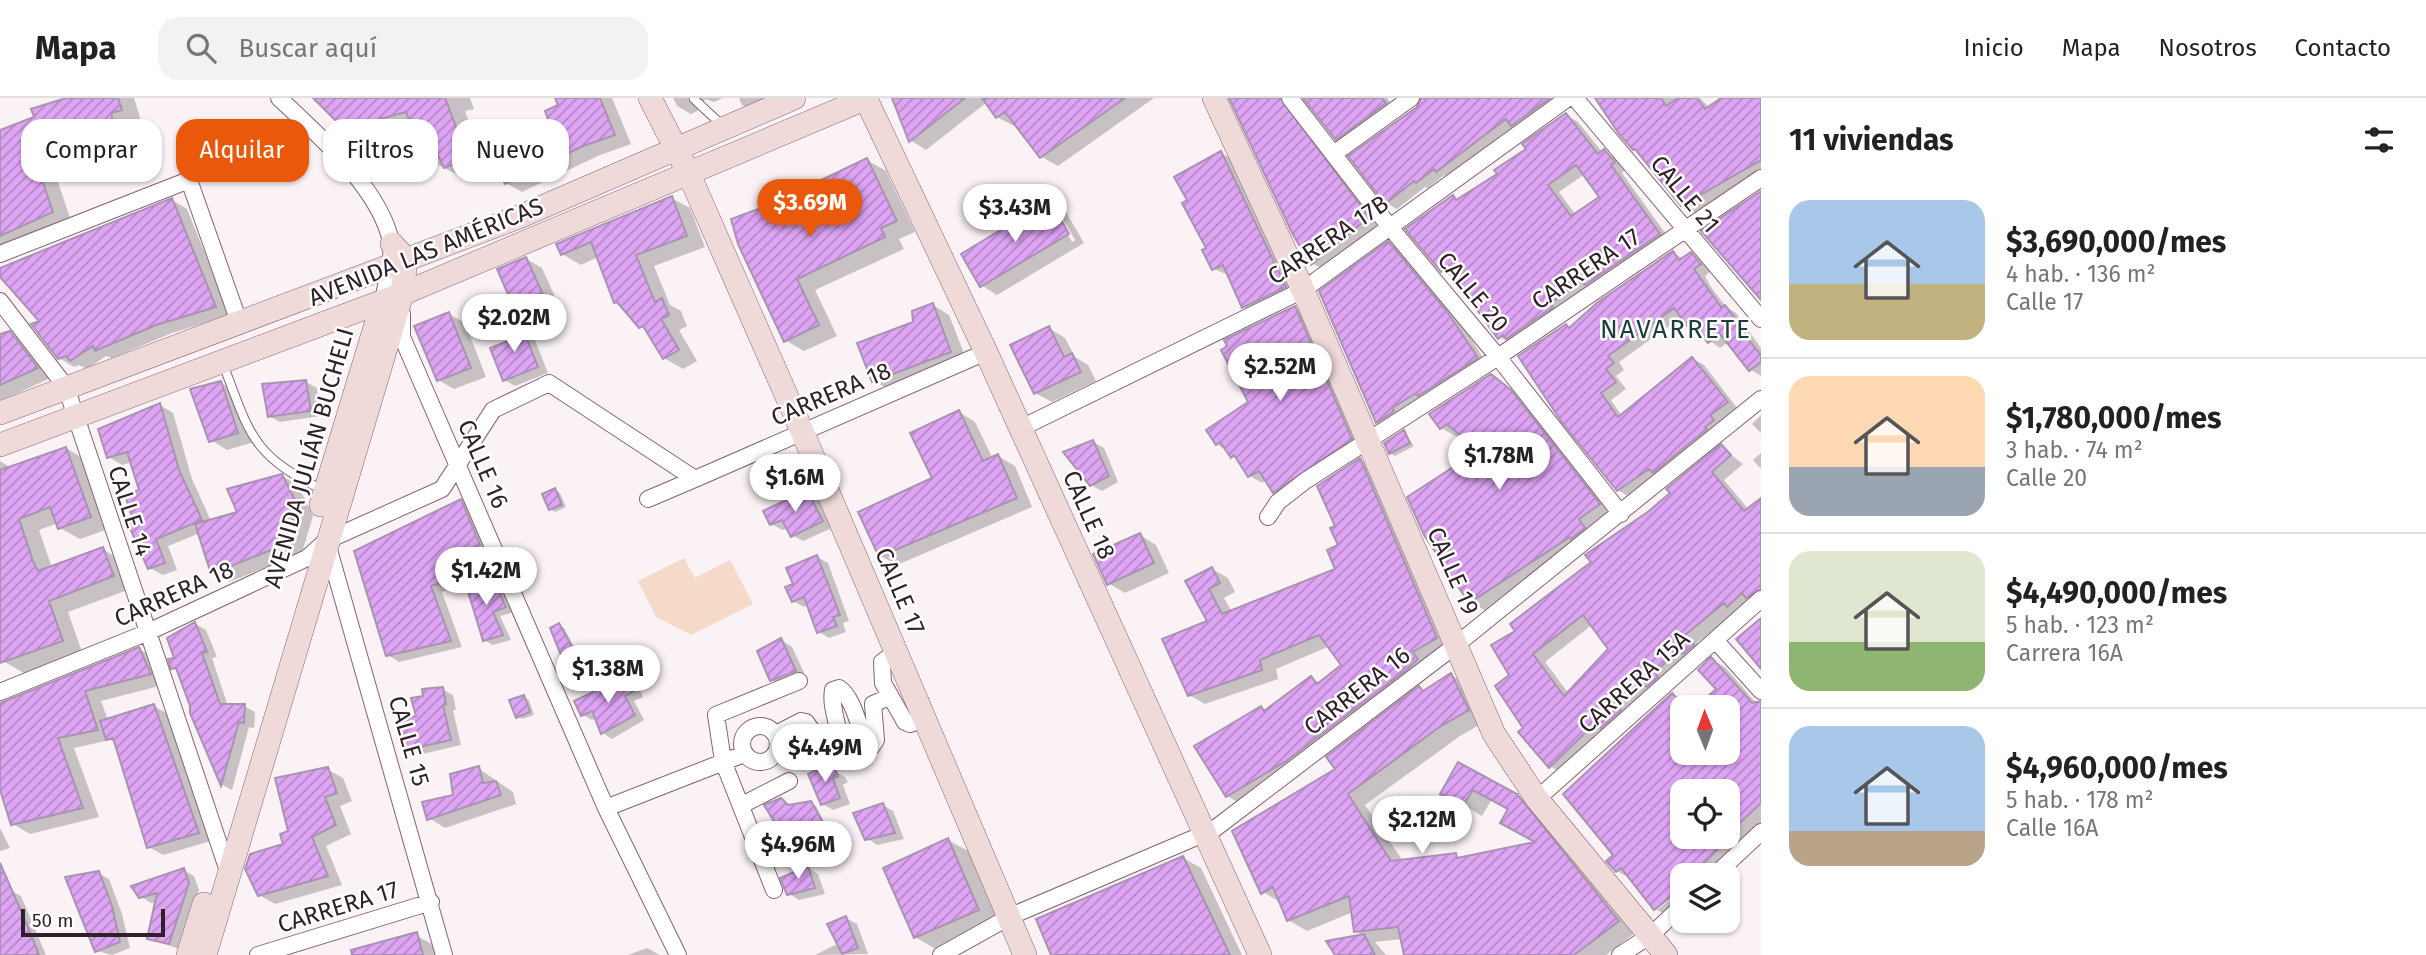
<!DOCTYPE html>
<html lang="es">
<meta charset="utf-8">
<style>
:root{--surface:#fff;--page:#f2f2f2;--text:#222;--muted:#767676;--line:#e0e0e0;--accent:#ea580c}
body{margin:0;font-family:"Fira Sans",sans-serif;background:var(--page);color:var(--text);height:100vh;display:flex;flex-direction:column;font-size:26px;white-space:nowrap}
*{box-sizing:border-box;margin:0}
p{font-size:23px;color:var(--muted)}
.icon{flex:none;width:38px;height:38px;fill:none;stroke:currentColor;stroke-width:2;stroke-linecap:round;stroke-linejoin:round}
.map{position:relative;flex:1;overflow:hidden}
.drawer{display:flex;flex-direction:column;background:var(--surface);width:665px}
.drawer>*{flex:none}
.top-card{position:absolute;left:21px;top:21px;width:665px;height:63px;display:flex;gap:14px}
.needle{width:46px;rotate:359deg}
.buttons{position:absolute;left:1670px;top:597px;display:grid;gap:14px}
.buttons a{display:grid;place-items:center;width:70px;height:70px;border-radius:14px;background:var(--surface);box-shadow:0 2px 5px #0004;font-size:35px}
.scale{position:absolute;left:21px;bottom:18px;width:144px;box-sizing:border-box;padding-left:7px;border:4px solid #2f2128;border-top:0;font-size:19px;line-height:24px;white-space:nowrap;color:#2f2128;-webkit-text-stroke:5px #fff;paint-order:stroke}
.price{position:absolute;translate:-50% -60px;padding:0 16px;border-radius:24px;background:#fff;color:#222;font-size:23px;line-height:46px;filter:drop-shadow(0 2px 4px #0008)}
.price::after{content:'';position:absolute;left:50%;top:42px;width:21px;height:16px;margin-left:-10px;background:inherit;clip-path:polygon(0 0,100% 0,50% 100%)}
.price.active{background:var(--accent);color:#fff}
ul{padding:0;list-style:none}
li{display:flex;align-items:center;gap:21px;height:175px;padding:0 28px}
li+li{border-top:2px solid var(--line)}
li span{display:grid;place-items:center;flex:none;width:196px;height:140px;border-radius:21px;color:#555}
li>.icon{margin-inline-start:auto}
span .icon{width:84px;height:84px;fill:#fffc;stroke-width:1}
li b{font-size:30px}
h2{display:flex;justify-content:space-between;align-items:center;height:84px;padding:0 28px;font-size:30px}
.chip{padding:0 24px;border-radius:21px;background:var(--surface);box-shadow:0 2px 5px #0004;font-size:24px;line-height:63px}
.chip.active{background:var(--accent);color:#fff}
header{display:flex;align-items:center;gap:42px;box-sizing:border-box;height:98px;padding:0 35px;background:var(--surface);border-bottom:2px solid var(--line)}
header strong{font-size:33px}
nav{display:flex;gap:38px;margin-inline-start:auto;font-size:24px}
.search{width:490px;height:63px;background:var(--page);display:flex;align-items:center;gap:18px;box-sizing:border-box;padding:0 24px;border-radius:21px;color:var(--muted);font-size:26px}
main{display:flex;flex:1;min-height:0}
.map>svg:first-child{display:block}
.green{fill:#f5daca}
.shadow{fill:#0003;fill-rule:evenodd}
.building{fill:url(#building-hatch);stroke:#a893b0;stroke-width:2;fill-rule:evenodd}
.lines{fill:none;stroke-linecap:round;stroke-linejoin:round}
.lane-casing{stroke:#856374;stroke-width:10}
.street-casing{stroke:#856374;stroke-width:18}
.secondary-casing{stroke:#856374;stroke-width:24}
.lane{stroke:#fff;stroke-width:8}
.street{stroke:#fff;stroke-width:16}
.secondary{stroke:#f0d9d9;stroke-width:23}
.labels{text-anchor:middle;dominant-baseline:central;stroke-width:5;stroke-linejoin:round;paint-order:stroke}
.street-label{font-size:24px;fill:#2f2128;stroke:#fff}
.neighbourhood-label{font-size:26px;letter-spacing:2px;fill:#1b3d3b;stroke:#fff}
</style>
<header>
<strong>Mapa</strong>
<div class="search"><svg class="icon" aria-label="search" viewBox="0 0 24 24"><circle cx="10" cy="10" r="6"/><path d="M15 15l6 6"/></svg>Buscar aquí</div>
<nav><a>Inicio</a><a>Mapa</a><a>Nosotros</a><a>Contacto</a></nav>
</header>
<main>
<div class="map">
<svg width="1761" height="857" viewBox="0 0 1761 857">
<defs>
<pattern id="building-hatch" width="6" height="6" patternUnits="userSpaceOnUse" patternTransform="scale(1.75)"><rect width="6" height="6" fill="#dfa5f5"/><path d="M-1 1l2-2M0 6l6-6M5 7l2-2" fill="none" stroke="#b586c6"/></pattern>
</defs>
<rect width="100%" height="100%" fill="#faf2f5"/>
<path class="green" d="M684 460 695 480 730 462 753 506 691 537 656 519 638 483Z"/>
<path class="shadow" d="M71 0H134L141 23 130 26 135 45 94 60 77 75 57 81 72 126 0 150V34L36 20Z
M316 0H470L474 11 465 13 473 35 495 49 551 22 560 8 559 0H612L631 46 600 57 522 94 506 85 498 68 466 81 426 61 413 28 366 42 345 30Z
M673 0H723L714 4 705 1 701 11 691 16 677 8Z
M739 0H787L755 14 742 7Z
M894 0H1154L1058 68 1042 59 1016 26 1014 28 997 19 987 4 926 52 910 42Z
M1233 0H1277L1297 19 1382 128 1326 173 1312 165Z
M1305 0H1387L1396 12 1347 46 1337 40Z
M1426 0H1556L1523 33 1514 28 1448 79 1444 77 1428 90 1425 89 1397 111 1386 105 1418 10Z
M1595 0H1700L1710 10 1724 0H1761V77L1696 115 1682 107Z
M1566 17 1578 24 1603 55 1617 60 1626 71 1622 75 1671 143 1512 246 1500 239 1454 180 1442 173 1453 99 1459 103 1499 77ZM1585 76 1601 99 1576 117 1559 94Z
M1221 55 1235 63 1299 197 1258 217 1244 209 1230 178 1214 171 1189 103Z
M867 62 886 73 915 134 899 141 904 151 815 192 837 238 804 253 785 242 770 109Z
M671 100 690 110 705 149 654 168 670 207 681 213 687 228 679 232 697 263 683 271 664 260 649 234 615 204 598 159 581 167 562 156Z
M172 102 187 111 230 217 172 235 112 260 106 258 87 271 79 267 74 269 59 260 42 224 0 176V172Z
M1050 104 1066 114 1084 145 997 197 981 187ZM1056 116H1060L1075 142 1072 144Z
M1388 145 1400 152 1460 224 1488 267 1389 331 1377 324Z
M1673 155 1684 161 1691 156 1711 173 1705 178 1711 189 1726 209 1736 215 1761 250V278L1751 272 1728 244 1720 250 1689 228 1682 219 1619 264 1624 272 1616 278 1626 291 1611 302 1622 318 1693 261 1704 267 1738 311 1629 399 1618 392 1566 228 1570 230Z
M526 161 542 170 565 221 538 232 522 223Z
M933 207 949 217 967 263 890 292 874 283 914 225Z
M1294 210 1306 217 1363 348 1286 401 1274 394 1266 382 1262 385 1250 378 1239 362 1217 346 1250 305Z
M449 216 465 225 486 279 454 291 438 282Z
M520 226 531 232 548 275 515 288 505 282 510 244Z
M1049 230 1065 240 1075 259 1088 267 1096 283 1052 304 1035 295Z
M9 235 26 244 53 279 0 303V238Z
M1491 278 1529 305 1616 417 1596 432 1602 440 1590 449 1488 514 1470 504 1480 353 1463 337 1459 340 1441 330Z
M306 284 317 290 321 318 280 324 269 318Z
M221 285 237 294 254 344 227 352 211 342Z
M160 307 173 315 192 381 211 423 239 416 282 378 298 387 313 418 302 455 229 484 213 475 200 435 168 448 177 472 163 477 150 470 134 420 141 393 132 364 122 367 109 359Z
M959 314 975 324 993 361 998 358 1015 368 1032 409 897 467 881 458 934 381Z
M1761 317V335L1752 326Z
M1404 334 1414 348 1395 358 1390 355Z
M1093 344 1104 350 1118 384 1102 393 1091 387Z
M1721 349 1743 366 1724 382 1750 413 1761 402V506L1737 513 1697 545 1706 555 1563 676 1550 668 1525 631 1511 578 1518 533ZM1593 526 1611 548 1569 596 1545 564Z
M66 350 86 362 111 430 80 441 60 430 58 425 39 432 52 470 102 451 123 463 133 490 68 514 82 554 24 575 3 563 0 553V363L11 370Z
M1761 355V371L1753 362Z
M1360 362 1376 371 1453 549 1243 707 1227 698 1261 610 1267 613 1312 580 1321 586 1344 567 1330 548 1276 571 1278 581 1205 606 1189 597 1209 524 1187 484 1212 471 1228 480 1235 494 1224 500 1232 514 1337 472 1340 448 1338 429Z
M555 392 560 395 566 409 555 414 550 411Z
M807 394 818 400 832 430 803 443 792 437 788 430 782 432 772 426Z
M461 403 472 410 491 453 479 457 485 483 492 481 501 486 514 514 500 518 511 542 493 547 484 542 467 486 442 494 462 549 399 564 388 557Z
M1140 437 1156 447 1169 475 1125 495 1108 485Z
M817 459 828 465 849 523 843 525 846 534 829 540 819 534 809 507 804 509 793 503 795 487Z
M195 526 206 532 217 559 212 560 228 608H244L255 614 254 630 249 629 232 692 223 687 191 615 179 573 173 570Z
M559 527 564 530 584 567 573 573 568 570Z
M781 542 792 549 806 579 783 588 772 582Z
M139 551 156 561 167 586 101 603 108 622 154 608 168 616 211 743 163 757 149 749 117 645 110 642 74 650 99 719 30 736 13 726 0 686V607Z
M1712 562 1725 569 1757 606 1761 604V725L1715 777H1682L1657 808V812L1631 781 1617 773 1616 757 1672 597 1689 609H1682V654H1727V609H1698L1718 591ZM1682 693H1727V738H1682Z
M1451 577 1469 587 1486 623 1460 638 1365 707 1403 763 1455 757 1463 761 1540 745 1510 710 1492 701 1482 718 1443 695 1459 666 1536 709 1636 834 1606 857H1406L1402 841 1375 844 1386 857H1337L1363 838 1356 833 1353 814 1307 833 1288 822 1281 805 1263 794 1338 671 1419 590 1424 594Z
M627 580 637 585 643 599 634 603 644 622 612 641 603 635 596 620 592 622 583 617Z
M442 591 453 597 456 612H453L461 647 418 657 407 651 425 599Z
M524 599 529 602 534 617 522 621 518 618Z
M478 670 513 694 516 706 445 730 429 720 455 698Z
M327 671 343 680 352 703 340 708 351 736 326 748 342 787 275 806 259 797 290 734Z
M834 673 845 679 848 684 843 687 850 706 833 712 822 706Z
M781 702 790 709 811 705 816 708 831 737 814 742 807 734 777 744 772 741Z
M883 707 893 713 904 741 877 747 867 740Z
M0 730 10 750 0 753Z
M948 742 970 754 999 824 937 852 915 839Z
M1183 760 1201 770 1242 857H1052Z
M808 770 818 776 825 796 799 802 788 795Z
M183 772 194 778 199 792 179 851 149 840 157 804 151 805 141 799Z
M98 775 109 781 122 816 130 850 112 857 97 853Z
M10 792 21 798 46 857H0V795Z
M1682 792V808L1668 818 1657 812Z
M846 820 857 826 868 856 815 857 835 847 842 851Z
M417 838 439 850 441 857H359Z
M647 850 660 857H628Z"/>
<path class="building" d="M66 0H118L122 12 111 15 115 34 73 49 57 64 38 70 53 114 0 138V32L34 19 31 11Z
M313 0H445L460 39 474 34 483 55 444 70 438 57 425 62 406 14 344 31Z
M555 0H600L615 37 583 48 505 86 487 51 548 21 545 13 558 7Z
M892 0H965L909 44Z
M982 0H1125L1040 60 1005 14 996 20Z
M1229 0H1280L1369 119 1311 167 1292 135Z
M1303 0H1382L1386 5 1336 42Z
M1421 0H1550L1511 28 1506 21 1436 74 1434 71 1416 85 1414 83 1385 106 1348 58 1417 9Z
M1595 0H1661L1666 8 1678 0H1697L1705 11 1721 0H1761V62L1681 108 1635 51 1633 52 1619 36Z
M1566 15 1598 56 1604 51 1615 64 1611 67 1660 136 1585 187 1581 183 1550 206 1553 209 1506 241 1503 237 1498 241 1447 170 1441 174 1405 131 1453 97 1456 102 1497 76 1494 72 1526 51 1522 46ZM1576 67 1599 99 1571 118 1548 87Z
M1221 53 1286 189 1242 210 1223 167 1212 172 1202 152 1206 150 1182 105 1187 102 1174 79Z
M867 60 897 123 881 130 885 139 797 181 819 227 784 244 738 146 731 121 769 107Z
M1761 93V202L1701 133Z
M672 98 687 138 636 157 655 204 662 200 669 217 661 221 679 252 663 261 643 228 639 230 617 204 614 205 591 144 561 157 556 146Z
M172 100 216 209 156 227 95 253 93 248 70 263 66 258 58 261 31 226 39 223 0 179V170Z
M1050 102 1069 136 980 189 961 156Z
M1388 143 1448 215 1478 260 1418 298 1416 295 1392 310 1394 313 1376 325 1319 193Z
M1673 153 1679 162 1691 154 1701 166 1694 171 1721 209 1725 207 1737 223 1735 225 1761 257V264L1749 273 1720 236 1708 245 1693 226 1688 229 1674 210 1608 258 1614 265 1606 271 1616 284 1601 295 1618 319 1692 259 1728 304 1710 317 1714 322 1705 329 1707 331 1653 375 1649 371 1617 393 1561 323 1518 258 1566 226 1569 230 1598 204Z
M526 159 550 212 520 224 497 171Z
M933 205 951 254 872 284 857 245 913 224 912 213Z
M1295 208 1352 341 1273 395 1259 373 1248 379 1234 357 1231 360 1220 344 1216 347 1206 332 1248 304 1221 252 1227 248 1224 242Z
M449 214 471 270 437 283 414 228Z
M520 224 538 269 503 283 490 250 508 243 503 231Z
M1049 228 1064 259 1072 255 1081 274 1034 296 1010 247Z
M10 233 38 270 0 287V236Z
M1491 276 1511 292 1600 406 1579 421 1585 430 1571 441 1570 439 1469 505 1424 437 1407 399 1478 353 1447 326 1440 331 1429 316Z
M306 282 311 313 268 319 262 286Z
M221 283 238 335 209 344 190 291Z
M160 305 179 372 202 422 156 441 165 465 148 471 126 421 132 419 125 397 139 392 127 354 107 360 98 331Z
M959 312 983 363 998 356 1017 400 879 459 858 414 932 380 910 335Z
M1404 332 1410 345 1389 356 1384 345Z
M1093 342 1109 378 1090 388 1063 354Z
M1721 346 1731 357 1712 374 1744 413 1761 400V491L1746 500 1742 495 1727 509 1724 505 1685 537 1694 547 1683 556 1679 552 1655 574 1658 579 1647 589 1640 584 1615 606 1621 612 1601 630 1597 625 1591 629 1549 670 1518 634 1523 630 1495 588 1509 577 1491 547 1515 533 1510 526 1591 464 1585 457 1649 413 1670 395 1666 391ZM1583 517 1608 551 1564 598 1533 556Z
M66 349 91 419 58 431 50 409 19 421 33 463 38 473 103 449 114 478 49 503 63 543 0 565V372Z
M1360 360 1437 540 1413 554 1418 561 1406 572 1286 663 1226 699 1194 648 1261 608 1264 613 1311 578 1317 586 1341 567 1319 537 1260 562 1262 572 1188 598 1162 541 1207 523 1185 483 1212 469 1220 485 1209 491 1222 516 1335 471 1327 452 1338 447 1330 430 1335 428 1317 388Z
M282 376 298 408 286 446 211 476 195 426 237 414 227 391Z
M555 390 562 407 549 412 542 396Z
M807 392 823 423 791 439 782 422 770 427 763 413Z
M461 401 480 447 469 451 474 475 431 488 451 543 386 558 354 453Z
M1140 435 1154 465 1107 487 1093 456Z
M817 457 840 517 833 519 837 528 817 535 804 499 792 504 785 489 793 486 786 470Z
M492 479 506 509 493 514 503 537 483 543 466 487Z
M1761 520V571L1736 541Z
M195 524 207 554 202 555 220 606H245L244 625 239 624 221 688 190 615V608L176 570 171 571 168 561 174 560 167 540Z
M559 525 580 564 567 572 550 530Z
M781 540 796 573 770 583 757 553Z
M139 549 151 576 85 593 98 632 58 640 83 710 11 727 0 692V605Z
M1711 559 1752 605 1761 603V705L1727 737V693H1682V738H1730L1693 777H1682V790L1654 812 1621 770 1616 774 1606 763 1613 757 1563 696 1672 595 1682 606V654H1727V609H1696L1716 591 1698 572Z
M1451 575 1469 612 1441 628 1348 696 1391 763 1456 755 1457 760 1535 744 1500 725 1508 711 1473 692 1463 708 1440 696 1458 664 1517 696 1619 823 1574 857H1404L1398 829 1354 834 1349 798 1287 823 1273 789 1261 796 1232 733 1335 671 1326 659 1419 588 1423 593Z
M627 578 634 593 625 598 635 617 601 636 592 613 581 618 574 603Z
M443 589 446 606 443 607 451 642 406 652 398 623 416 618 411 600 423 598 422 591Z
M524 597 530 614 516 620 509 602Z
M154 606 199 735 147 750 113 640 106 642 100 623Z
M479 668 483 685 496 683 501 697 427 722 422 704 453 697 450 676Z
M824 668 835 671 838 678 833 681 840 700 821 707 808 676Z
M328 669 337 695 325 699 336 727 312 739 328 778 258 798 245 771 250 756 283 746 280 736 288 733 275 680Z
M781 700 788 707 811 703 828 734 808 740 804 731 771 743 766 729 775 725 764 707Z
M883 705 895 735 865 742 853 715Z
M948 740 979 812 914 840 883 770Z
M1183 758 1230 857H1051L1036 821Z
M0 765 28 829 39 857H0Z
M808 768 815 790 787 797 780 780Z
M184 770 189 785 169 846 147 841 157 795 139 800 131 788Z
M99 773 112 808 120 844 95 854 65 779Z
M846 818 858 850 842 856 827 826Z
M417 834 423 857H352L351 852Z
M1364 836 1375 857H1335L1326 843Z"/>
<g class="lines">
<g class="lane-casing">
<path id="lane" d="M694 1 724 29
M223 266C250 336 251 357 323 392"/>
</g>
<g class="street-casing">
<path id="street" d="M279 0C318 37 380 90 391 144 394 161 386 185 383 203
M1290 0 1389 128 1498 259 1621 416
M1575 0 1761 221
M1335 55 1411 0
M0 156 189 82 239 224
M0 203 66 289 228 773
M402 216V239L606 710 678 857
M1021 330 1303 192 1568 0
M648 401 695 381
M1268 419 1278 404 1305 383 1498 259 1761 80
M327 445 444 857
M1716 543 1761 593
M897 553 882 564 883 585 905 624 910 626 926 620
M0 594 146 535 307 460 326 443 442 391 493 312 549 285 695 381 986 254
M742 646a18 18 0 1 1 36 0a18 18 0 1 1-36 0Z
M776 636 801 623 806 624 831 660 837 661C846 638 829 614 833 592L839 590C854 600 859 631 867 648H872L876 642 873 606 889 599
M1537 701 1761 501
M742 707 789 683
M606 710 744 656
M1715 777 1761 734
M774 792 723 663 716 617 799 583
M258 857 431 804
M941 857 1011 818 1213 732 1456 547 1761 301
M1620 857 1651 837 1682 808"/>
</g>
<g class="secondary-casing">
<path id="secondary" d="M650 0 688 74 802 333 1025 857
M1214 0 1303 192 1494 636 1537 701 1666 857
M866 1 986 254 1260 857
M0 315 519 119 794 0
M0 347 402 196 867 0
M321 407 383 203
M188 857 204 806
M205 857 402 196 406 161 392 146"/>
</g>
<use href="#lane" class="lane"/>
<use href="#street" class="street"/>
<use href="#secondary" class="secondary"/>
</g>
<g class="labels">
<g class="street-label">
<text transform="translate(1685 96) rotate(50)">CALLE 21</text>
<text transform="translate(1328 142) rotate(-34)">CARRERA 17B</text>
<text transform="translate(426 154) rotate(-22)">AVENIDA LAS AMÉRICAS</text>
<text transform="translate(1586 171) rotate(-34)">CARRERA 17</text>
<text transform="translate(1473 194) rotate(50)">CALLE 20</text>
<text transform="translate(831 296) rotate(-23)">CARRERA 18</text>
<text transform="translate(309 360) rotate(-74)">AVENIDA JULIÁN BUCHELI</text>
<text transform="translate(483 366) rotate(67)">CALLE 16</text>
<text transform="translate(130 413) rotate(72)">CALLE 14</text>
<text transform="translate(1089 417) rotate(66)">CALLE 18</text>
<text transform="translate(1453 473) rotate(66)">CALLE 19</text>
<text transform="translate(900 493) rotate(67)">CALLE 17</text>
<text transform="translate(174 496) rotate(-24)">CARRERA 18</text>
<text transform="translate(1634 584) rotate(-42)">CARRERA 15A</text>
<text transform="translate(1357 593) rotate(-38)">CARRERA 16</text>
<text transform="translate(409 643) rotate(74)">CALLE 15</text>
<text transform="translate(338 809) rotate(-17)">CARRERA 17</text>
</g>
<g class="neighbourhood-label">
<text x="1676" y="231">NAVARRETE</text>
</g>
</g>
</svg>
<div class="buttons">
<a><svg class="needle" viewBox="-14 -14 28 28"><path d="M0-13l5 13h-10z" fill="#e53935"/><path d="M0 13l5-13h-10z" fill="#767676"/></svg></a>
<a><svg class="icon" aria-label="locate" viewBox="0 0 24 24"><circle cx="12" cy="12" r="6"/><path d="M12 2v4M12 18v4M2 12h4M18 12h4"/></svg></a>
<a><svg class="icon" aria-label="layers" viewBox="0 0 24 24"><path d="M12 4l9 5-9 5-9-5zM3 14l9 5 9-5"/></svg></a>
</div>
<div class="scale">50 m</div>
<b class="price active" style="left:810px;top:141px">$3.69M</b>
<b class="price" style="left:1015px;top:146px">$3.43M</b>
<b class="price" style="left:514px;top:256px">$2.02M</b>
<b class="price" style="left:1280px;top:305px">$2.52M</b>
<b class="price" style="left:1499px;top:394px">$1.78M</b>
<b class="price" style="left:795px;top:416px">$1.6M</b>
<b class="price" style="left:486px;top:509px">$1.42M</b>
<b class="price" style="left:608px;top:607px">$1.38M</b>
<b class="price" style="left:825px;top:686px">$4.49M</b>
<b class="price" style="left:1422px;top:758px">$2.12M</b>
<b class="price" style="left:798px;top:783px">$4.96M</b>
<div class="top-card">
<a class="chip">Comprar</a>
<a class="chip active">Alquilar</a>
<a class="chip">Filtros</a>
<a class="chip">Nuevo</a>
</div>
</div>
<section class="drawer">
<h2>11 viviendas<svg class="icon" aria-label="filters" viewBox="0 0 24 24"><path d="M4 7h16M4 17h16"/><circle cx="9" cy="7" r="2"/><circle cx="15" cy="17" r="2"/></svg></h2>
<ul>
<li><span style="background:linear-gradient(#a9c7e8 60%,#c2b280 0)"><svg class="icon" aria-label="home" viewBox="0 0 24 24"><path d="M3 11l9-7 9 7M6 9v11h12V9"/></svg></span><div><b>$3,690,000/mes</b><p>4 hab. · 136 m²</p><p>Calle 17</p></div></li>
<li><span style="background:linear-gradient(#ffd9b3 65%,#9aa5b1 0)"><svg class="icon" aria-label="home" viewBox="0 0 24 24"><path d="M3 11l9-7 9 7M6 9v11h12V9"/></svg></span><div><b>$1,780,000/mes</b><p>3 hab. · 74 m²</p><p>Calle 20</p></div></li>
<li><span style="background:linear-gradient(#dfe7d0 65%,#8fb573 0)"><svg class="icon" aria-label="home" viewBox="0 0 24 24"><path d="M3 11l9-7 9 7M6 9v11h12V9"/></svg></span><div><b>$4,490,000/mes</b><p>5 hab. · 123 m²</p><p>Carrera 16A</p></div></li>
<li><span style="background:linear-gradient(#a9c7e8 75%,#b9a48a 0)"><svg class="icon" aria-label="home" viewBox="0 0 24 24"><path d="M3 11l9-7 9 7M6 9v11h12V9"/></svg></span><div><b>$4,960,000/mes</b><p>5 hab. · 178 m²</p><p>Calle 16A</p></div></li>
</ul>
</section>
</main>
